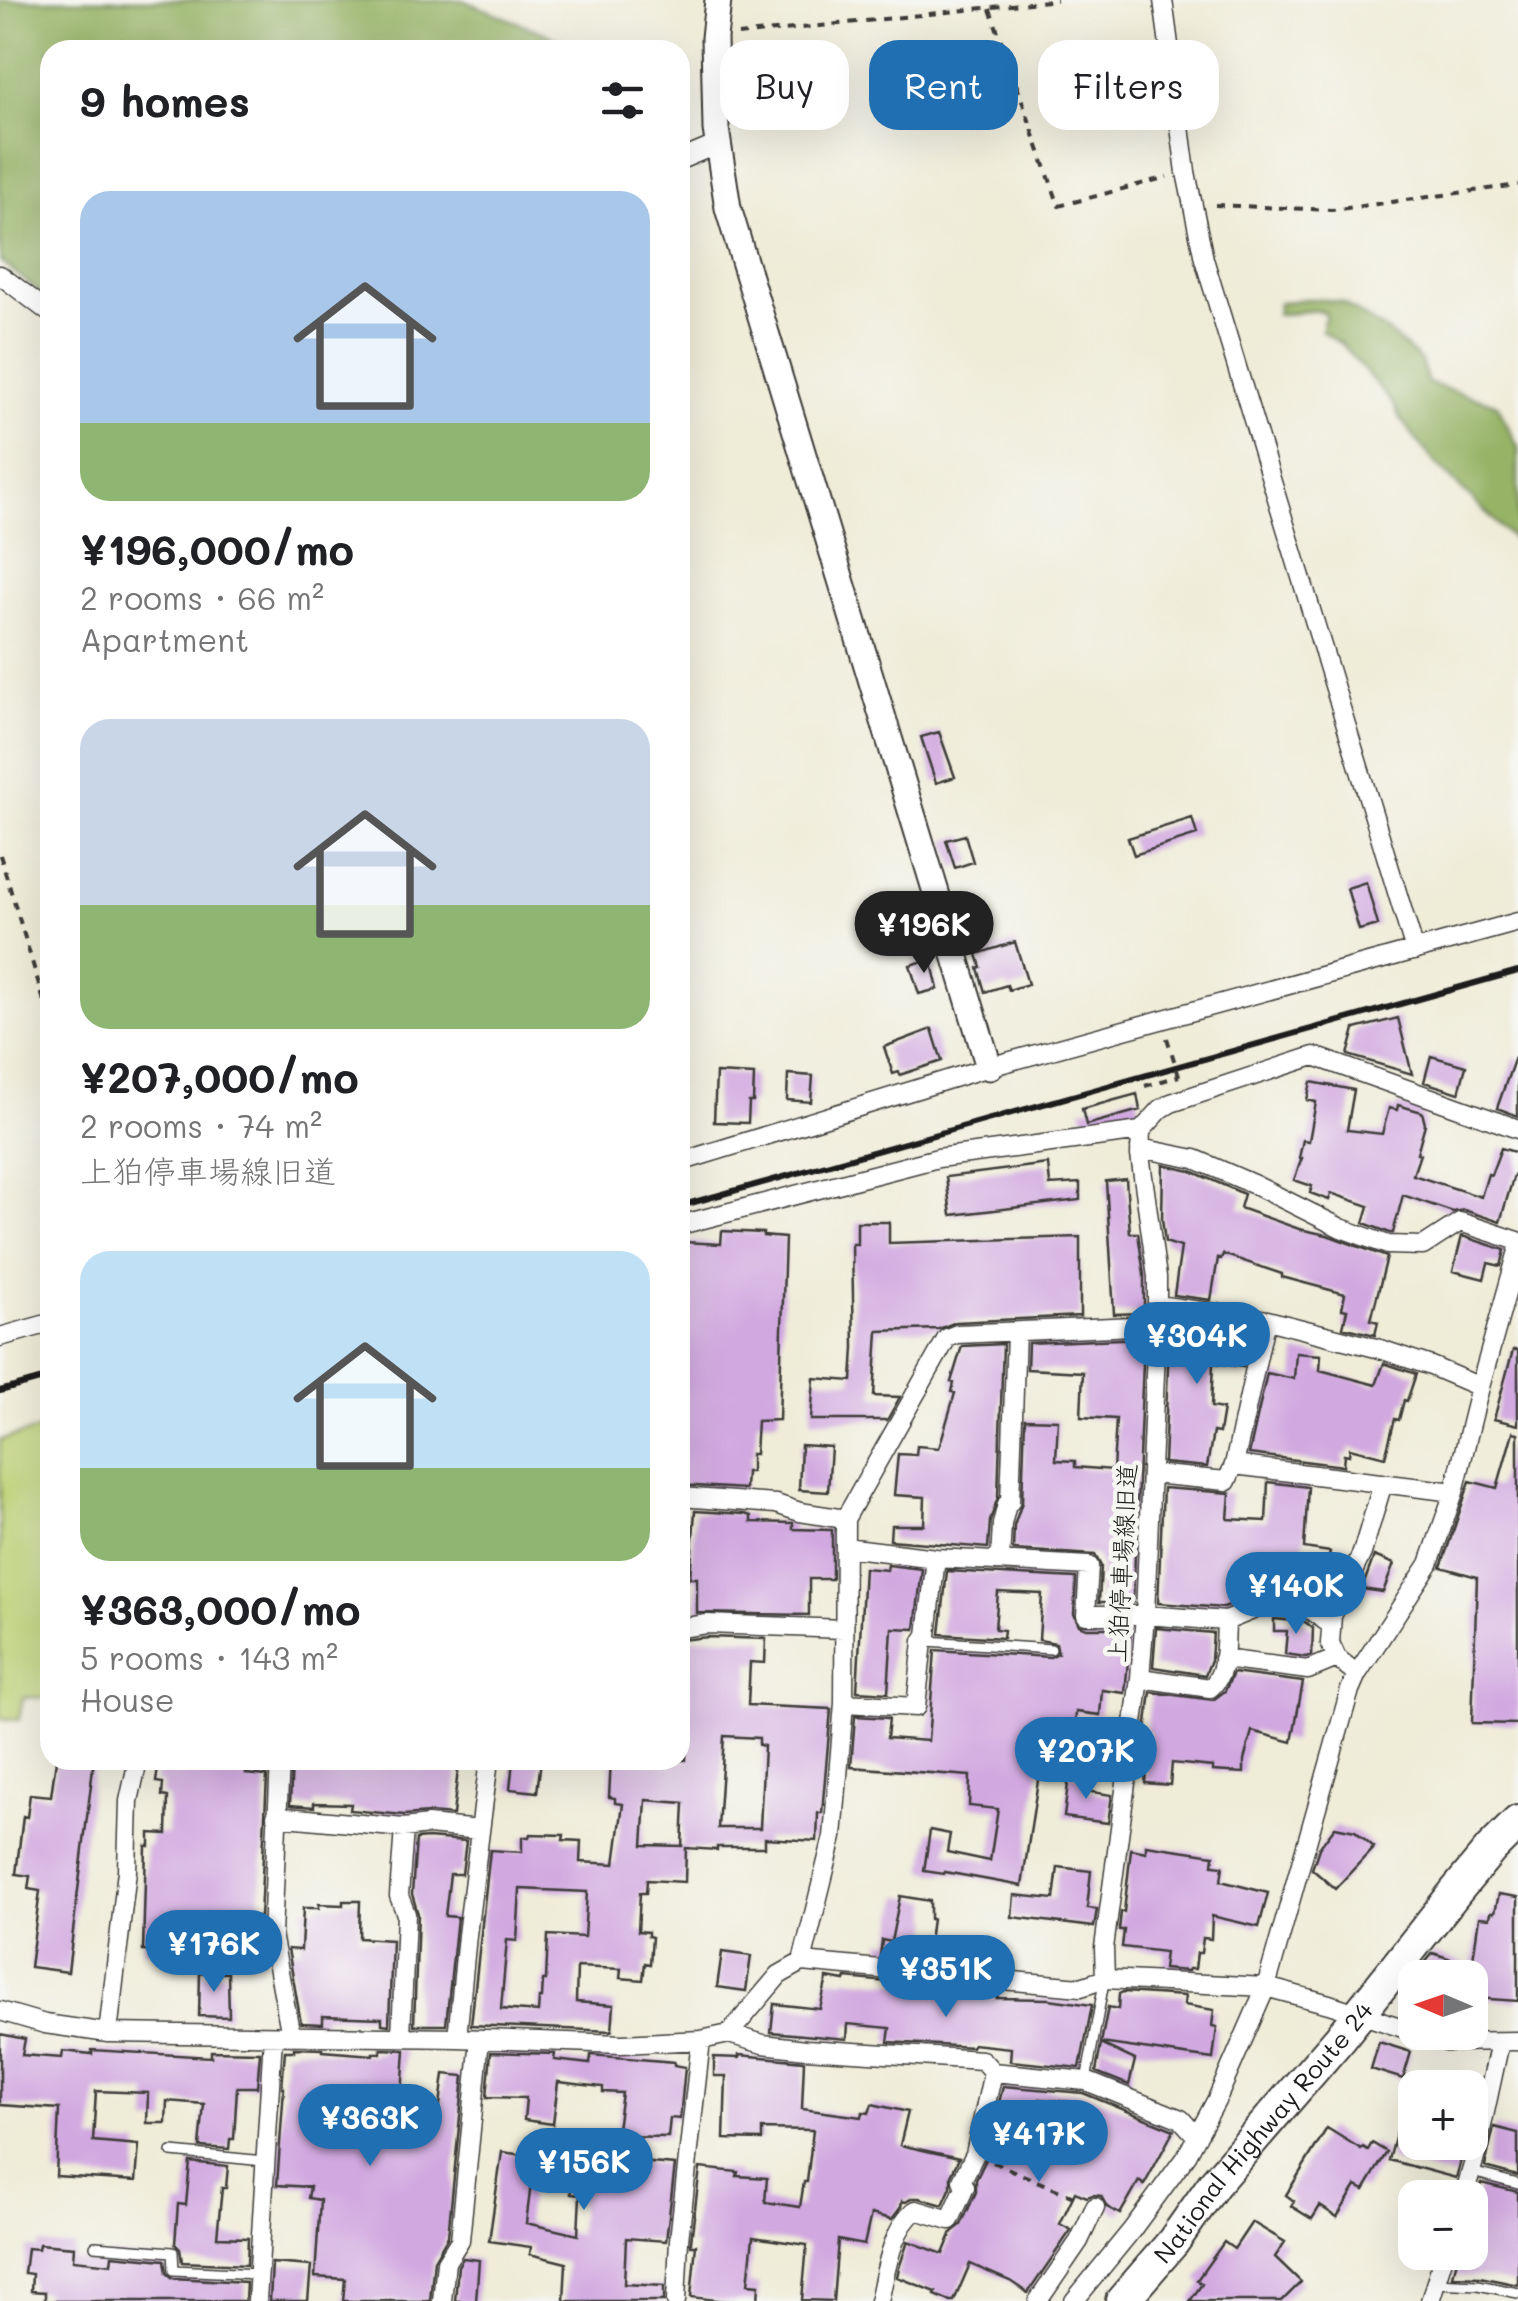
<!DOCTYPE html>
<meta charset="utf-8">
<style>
:root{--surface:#fff;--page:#f2f2f2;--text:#202124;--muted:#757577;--accent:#1f6fb2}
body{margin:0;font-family:Mali,"Klee One",sans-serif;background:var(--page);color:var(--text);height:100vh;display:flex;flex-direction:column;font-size:38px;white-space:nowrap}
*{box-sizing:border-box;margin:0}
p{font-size:32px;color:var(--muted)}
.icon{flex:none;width:55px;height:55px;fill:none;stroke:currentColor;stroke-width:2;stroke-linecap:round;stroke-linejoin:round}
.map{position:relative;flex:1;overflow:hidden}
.details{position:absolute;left:40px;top:40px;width:650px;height:1730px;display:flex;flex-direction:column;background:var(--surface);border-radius:30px;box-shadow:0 10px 40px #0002}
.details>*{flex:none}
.guide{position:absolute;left:720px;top:40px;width:648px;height:90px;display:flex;gap:20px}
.needle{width:65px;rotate:272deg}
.tools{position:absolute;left:1398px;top:1960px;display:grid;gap:20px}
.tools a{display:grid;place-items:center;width:90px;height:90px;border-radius:20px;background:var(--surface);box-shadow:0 10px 40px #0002;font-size:50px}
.price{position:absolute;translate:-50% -85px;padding:0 22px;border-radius:35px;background:var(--accent);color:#fff;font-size:32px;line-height:65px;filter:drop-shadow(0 2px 5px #0008)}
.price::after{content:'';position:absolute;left:50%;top:60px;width:30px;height:22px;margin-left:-15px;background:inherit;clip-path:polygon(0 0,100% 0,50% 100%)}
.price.selected{background:#222;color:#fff}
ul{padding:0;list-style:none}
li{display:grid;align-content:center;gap:20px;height:530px;padding:0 40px}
li span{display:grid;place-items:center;height:310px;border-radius:30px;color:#555}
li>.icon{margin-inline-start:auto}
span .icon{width:180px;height:180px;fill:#fffc;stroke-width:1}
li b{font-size:42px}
h2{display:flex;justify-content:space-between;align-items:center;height:120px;padding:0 40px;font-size:42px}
.tag{padding:0 35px;border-radius:30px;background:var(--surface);box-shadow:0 10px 40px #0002;font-size:35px;line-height:90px}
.tag.selected{background:var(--accent);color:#fff}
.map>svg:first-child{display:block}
.green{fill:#bdd174;stroke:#6c7648;stroke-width:2.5}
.forest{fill:#96b366;stroke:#596841;stroke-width:2.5}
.building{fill:#d1a8e0;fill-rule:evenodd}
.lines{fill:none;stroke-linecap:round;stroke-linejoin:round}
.lane-casing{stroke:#3c3b38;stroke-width:12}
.street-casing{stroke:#3c3b38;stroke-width:21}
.secondary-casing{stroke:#3c3b38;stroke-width:29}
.highway-casing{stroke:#3c3b38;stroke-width:36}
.path{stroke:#3c3b38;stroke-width:4;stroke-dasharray:8 8;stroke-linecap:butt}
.lane{stroke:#fff;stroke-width:9}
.street{stroke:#fff;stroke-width:18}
.secondary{stroke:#fff;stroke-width:25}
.highway{stroke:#fff;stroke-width:32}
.rail{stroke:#1c1c1c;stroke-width:6}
.path-bridge{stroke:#3c3b38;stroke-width:4;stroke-dasharray:8 8;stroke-linecap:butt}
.labels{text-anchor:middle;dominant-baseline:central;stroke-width:9;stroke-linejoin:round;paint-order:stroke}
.street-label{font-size:25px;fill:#1c1c1c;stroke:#f6f6f2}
</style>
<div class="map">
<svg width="1518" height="2301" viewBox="0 0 1518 2301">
<rect width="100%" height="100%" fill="#f6f6f2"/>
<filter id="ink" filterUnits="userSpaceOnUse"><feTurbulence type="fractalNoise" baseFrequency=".01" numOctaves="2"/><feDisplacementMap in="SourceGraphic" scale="20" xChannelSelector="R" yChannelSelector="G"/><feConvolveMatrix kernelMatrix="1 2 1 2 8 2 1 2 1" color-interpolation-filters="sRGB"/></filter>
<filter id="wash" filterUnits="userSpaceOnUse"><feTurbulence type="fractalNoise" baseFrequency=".0048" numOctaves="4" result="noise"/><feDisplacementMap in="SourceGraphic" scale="40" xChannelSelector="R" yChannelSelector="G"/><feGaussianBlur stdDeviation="2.25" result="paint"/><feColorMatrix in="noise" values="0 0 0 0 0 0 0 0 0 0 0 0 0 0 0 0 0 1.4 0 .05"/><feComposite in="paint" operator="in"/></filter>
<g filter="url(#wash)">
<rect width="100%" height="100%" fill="#efecd8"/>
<path class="green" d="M50 1427V1698L23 1697 19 1720 0 1718V1440Z"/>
<path class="forest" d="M0 0H463L576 46V50H50V300L0 261Z
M1304 299H1319L1341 302 1388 332 1421 361 1428 383 1497 404 1518 447V544L1435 463 1401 420 1394 405 1342 345 1321 331 1326 314C1312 306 1294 316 1277 314L1279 303Z"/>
<g id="blocks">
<path class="building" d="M939 732 955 777 936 783 921 737Z
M1192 818 1197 835 1134 855 1128 838Z
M965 835 973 862 955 868 946 840Z
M1366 882 1378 925 1359 930 1347 888Z
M1015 942 1028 984 1009 990 1007 985 985 992 978 968 981 967 977 954Z
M931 959 938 989 919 994 910 965Z
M1398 1018 1412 1074 1348 1055 1355 1029Z
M932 1029 942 1061 900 1075 899 1072 893 1074 884 1047Z
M1431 1056 1466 1066 1459 1093 1424 1082Z
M1515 1057H1518V1116L1497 1108Z
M716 1073 754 1075 753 1102H749L748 1123 714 1122Z
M788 1074 813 1076 811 1102 787 1100Z
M1311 1082 1354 1090 1347 1130 1382 1134 1389 1108 1397 1110 1398 1105 1422 1112 1425 1124 1417 1153 1420 1154 1413 1175 1481 1197 1488 1174 1491 1175 1501 1148 1518 1153V1176L1514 1175 1500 1222 1464 1210 1453 1212 1403 1195 1393 1233H1390L1364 1223 1369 1206 1331 1193 1329 1200 1310 1193 1312 1186 1294 1180 1302 1158H1299L1303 1140 1309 1141 1316 1102 1307 1100Z
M1137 1094 1140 1110 1086 1125 1082 1109Z
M1048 1164 1050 1185 1080 1183V1200L951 1215 946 1177Z
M1163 1165 1191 1171 1244 1194 1240 1208 1299 1229 1327 1235 1387 1257 1371 1320 1378 1322 1375 1335 1343 1327 1347 1310 1342 1309 1345 1294 1282 1277V1274L1223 1254 1221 1259 1218 1258 1211 1300 1174 1295 1181 1247 1165 1242 1162 1219Z
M1126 1179 1130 1233H1138L1144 1275V1313L1114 1314 1106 1181Z
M857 1222H889V1243L1080 1237V1316L956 1322 939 1329 878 1331 874 1396 900 1397 887 1420H811L814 1378 852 1381 854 1347 852 1244H857Z
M722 1231 763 1233V1236L785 1238 779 1420 757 1421 755 1454H751V1472H746L745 1489 680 1485V1310L684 1242 721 1244Z
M1462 1236 1505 1250 1501 1266 1488 1263 1484 1279 1453 1271Z
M1170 1319 1251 1330 1243 1367 1213 1363 1211 1407 1223 1409 1219 1433 1213 1432 1207 1467 1164 1463Z
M1144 1338 1133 1602H1099L1101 1566 1095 1555 1013 1550 1014 1526 1022 1502 1025 1419 1058 1420 1056 1460 1075 1461V1467L1113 1470 1116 1419 1081 1417 1083 1372 1027 1369 1028 1343Z
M1003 1344 998 1497 990 1521 988 1548 890 1540 891 1525H924L925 1497 894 1495 898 1454 916 1455 917 1446 939 1448 955 1393 952 1392 954 1383 951 1382 962 1346Z
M1513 1350H1518V1425L1494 1419Z
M1296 1353 1321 1355 1320 1370 1376 1385 1384 1363 1416 1374 1407 1401 1404 1400 1399 1420 1395 1419 1385 1457 1350 1448 1349 1455 1344 1454 1343 1466 1249 1454 1267 1373 1294 1379Z
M1513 1432 1518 1433V1724L1472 1723 1477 1577 1441 1567 1470 1481 1497 1488Z
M801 1445 831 1447 828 1492 799 1490Z
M1268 1482 1308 1487 1304 1548 1330 1552 1322 1583 1254 1573 1252 1597 1224 1608 1158 1603 1163 1488 1230 1493 1228 1519 1266 1521Z
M695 1511 744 1514 751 1516V1522L793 1523V1529L832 1530V1579H809V1615L697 1613V1578H690Z
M1374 1556 1394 1564 1383 1592 1362 1589Z
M888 1565 922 1569 915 1629 892 1628 888 1693 857 1691 864 1568 887 1570Z
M947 1571 1076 1578 1074 1614 1079 1625 1086 1628H1131L1125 1693 1102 1690 1100 1715 1076 1712 1073 1758 1042 1754 1022 1886 945 1872 944 1874 924 1871 930 1830 950 1834 947 1852 990 1861 998 1809 969 1806 970 1776 851 1767 855 1716 889 1718 887 1738 928 1741 935 1650 1050 1657 1058 1653 1056 1643 1039 1640 1042 1594 998 1592 995 1629 1004 1630 1003 1638 940 1634Z
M1274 1619 1305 1622 1313 1628 1312 1655 1306 1657 1285 1654 1287 1631H1274Z
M1156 1628 1213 1633 1211 1660 1205 1675 1153 1667Z
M708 1637 766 1639 765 1663 750 1662 748 1705 831 1709 822 1813H818L817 1841 765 1838V1847H717V1850L686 1848 685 1882 647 1880 646 1893H640L638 1931 648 1932V1936L652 1937 650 1964 645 1963 643 1980 620 1978 621 1969 577 1967 576 2002 614 2005 612 2031 471 2025 490 1850 522 1852V1837H529L530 1834 564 1835 563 1840 581 1841 580 1862 615 1864 623 1804 615 1803V1798L609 1797 611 1760 667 1762 668 1760H686L688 1704H680V1640ZM724 1736 759 1738V1745L764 1746 760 1828H718ZM646 1800 684 1803 682 1846 643 1845ZM520 1889 587 1892 584 1937 548 1935 546 1980H543L542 1998H539L538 2012 501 2009 507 1940 517 1941Z
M1233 1673 1303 1682 1292 1742 1252 1731 1244 1760V1773L1213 1771V1767L1172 1763 1170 1785 1145 1783 1150 1731 1146 1730 1151 1692 1213 1700 1225 1691Z
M56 1760H94L68 1972 30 1967 40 1891 28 1889 30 1876 16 1874 23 1816 27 1817 30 1794 51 1796Z
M159 1760H194L193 1762 246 1765V1774L267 1776 260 1917 211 1915 210 1927 171 1925 170 1952 143 1951 146 1846H150V1833L167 1834 168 1797 162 1796 163 1783 156 1782Z
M292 1760H459L453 1815 429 1813 404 1815 350 1810 351 1804 314 1803V1807L290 1805Z
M513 1760H541L537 1792 510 1789Z
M1069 1775 1086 1777 1085 1791 1112 1795 1108 1823 1064 1817Z
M1335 1827 1355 1831 1374 1847 1335 1889 1312 1869 1319 1848Z
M428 1838 466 1841 462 1874H450L445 1916 457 1917 446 2025H414L418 1914 412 1894 416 1839Z
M1146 1845 1214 1855 1213 1865 1223 1866 1221 1881 1268 1893 1259 1927 1212 1916 1211 1939 1203 1938 1201 1953H1197L1195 1969H1189L1188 1971 1163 1969 1165 1952 1122 1947 1124 1930H1119L1121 1912H1124L1131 1849 1146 1852Z
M1058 1867 1091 1871 1087 1908 1097 1909 1094 1927 1012 1917 1014 1895 1054 1899Z
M1499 1894 1518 1897V2001L1475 1998 1476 1978H1417L1420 1969 1433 1953 1472 1966 1479 1917 1490 1918 1491 1912H1495Z
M900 1896 930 1901V1919H932L928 1949 934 1950 932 1961 880 1956 882 1940 891 1942Z
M343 1901H360L359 1938 392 1940 389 2025 382 2024V2018L323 2016V2024L301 2023 288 1949 301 1950 303 1908H319V1904L343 1905Z
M722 1952 751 1956 746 1991 717 1987Z
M200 1972 228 1973 229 2017 199 2016Z
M827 1978 845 1981 846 1978 929 1986 928 1990 931 1991 998 1996 997 1998 1049 1999 1092 2005 1080 2068 1010 2061 1011 2048 973 2044 972 2047 888 2042 890 2028 848 2024 847 2039 771 2032 774 2004 820 2009Z
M1123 1992 1185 1996 1184 2005 1214 2010 1212 2026 1217 2027 1213 2059 1101 2043 1108 2007 1118 2009 1119 1994Z
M0 2034 25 2039 22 2055 62 2058 63 2051 92 2054V2050L211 2057V2051L260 2052 257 2087H237L234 2139H230L229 2149 200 2147 204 2104 167 2101 166 2123H147L148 2093 96 2091 93 2141 139 2145 136 2181 56 2176 59 2109 0 2105Z
M1379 2042 1411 2052 1403 2079 1371 2069Z
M1101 2044 1135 2060 1129 2085 1096 2072Z
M294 2048 322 2049V2051L373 2055V2053H381V2049L405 2050 401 2109 439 2113 444 2074 464 2076 448 2236 434 2260 430 2301H343L345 2279 315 2277 320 2200 308 2198 310 2187 277 2185 284 2088H282L285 2051H294Z
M491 2052 555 2054 554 2060 590 2064 591 2055 674 2062V2065L685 2067 680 2119 670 2118 668 2137 616 2136 622 2093 603 2092V2087L558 2082 553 2124 524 2120 526 2098 487 2097Z
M739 2055 804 2061 802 2109 862 2117 863 2112 869 2113 872 2104 908 2112 900 2145 959 2158 951 2175V2187L943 2205 919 2198H912L906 2202 902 2201 901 2207 892 2219 871 2214 864 2245 838 2240 833 2301 802 2300 807 2245 753 2237 748 2284 759 2285 758 2301H724L691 2297 696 2245H691V2241L700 2168 738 2172 737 2176 767 2178 765 2202 800 2207 804 2182H807L813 2130 762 2129V2140L724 2139 726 2076H714V2057L739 2058Z
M1410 2083 1415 2084V2142H1466L1456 2178 1389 2160Z
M1003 2086 1083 2093 1174 2130 1144 2185 1139 2181 1120 2214 1107 2207 1101 2196 1093 2195 1087 2197 1075 2192 1060 2224 1071 2230 1028 2293 1010 2281 970 2264 954 2301H950L935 2295 936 2292 897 2277 899 2268 908 2241 943 2254 952 2232 961 2225 976 2192V2180L987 2157 997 2124H994ZM1040 2099 1081 2103 1065 2154 1036 2142Z
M1494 2127 1518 2133V2176L1485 2167Z
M1327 2128 1361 2149 1363 2147 1368 2150 1372 2143 1387 2152 1364 2190 1356 2186 1337 2217 1320 2206 1312 2219 1291 2206 1294 2201 1286 2195Z
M547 2137 629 2143 627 2161 675 2165 666 2241 626 2238 624 2284 664 2286V2301H564L566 2263 530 2254 531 2247 489 2241 502 2152 545 2158ZM531 2184 571 2189V2194L580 2195 578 2235 526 2223Z
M190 2162 228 2166 226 2188H222L217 2237 248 2238 247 2265 182 2262 180 2249 175 2244 178 2204 186 2205Z
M1481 2183 1518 2192V2285L1480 2277 1453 2276 1458 2255 1470 2258 1478 2220 1473 2219 1476 2204H1474Z
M1252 2222 1285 2242 1275 2257 1301 2282 1282 2301H1190L1202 2284 1197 2280 1224 2242 1234 2249Z
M39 2244 74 2247 73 2260 111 2264 112 2255 165 2260 167 2273 173 2278 246 2282 245 2301H45V2292L31 2291 32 2274 24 2273 27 2248 38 2249Z
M463 2258 479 2260 476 2301H455L458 2266Z
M272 2263 311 2266 308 2301H270Z"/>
</g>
</g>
<g filter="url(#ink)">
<use href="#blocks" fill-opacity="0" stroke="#3c3b38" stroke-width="2.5"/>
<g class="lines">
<g class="lane-casing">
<path id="lane" d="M926 1641 1051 1649
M1086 2081 1104 1982
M172 2152 264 2161
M1472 2172 1518 2184
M95 2246 173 2252 174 2270 258 2274
M1435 2283 1478 2285 1518 2293"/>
</g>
<g class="street-casing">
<path id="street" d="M1163 0 1186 172 1204 259 1415 951
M680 160 718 144
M0 275 50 313
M1140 1148 1195 1159 1255 1185 1341 1228 1388 1245 1423 1246 1460 1222 1518 1241
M680 1162 989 1067 1518 922
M680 1225 938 1158 1141 1131 1161 1109 1171 1103 1314 1056 1518 1129
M1157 1305 1267 1320 1380 1349 1431 1366 1480 1387
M0 1337 50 1323
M1234 1465 1263 1332 1267 1320
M1151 1474 1227 1481 1234 1465 1454 1492
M680 1497 776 1504 800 1512 845 1519 844 1703 833 1837 802 1962
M845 1519 947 1338 957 1334 1157 1325
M845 1547 936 1558 1089 1566 1086 1615H1145L1226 1621
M1000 1561 1002 1524 1007 1504 1010 1502 1016 1332
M680 1628 707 1624 844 1629
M1223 1659 1308 1670 1337 1658
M1357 1674 1337 1658 1330 1643 1332 1616 1362 1553 1383 1483
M1140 1678 1210 1688C1227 1675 1225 1642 1226 1621L1263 1606 1288 1607 1310 1610 1331 1625
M844 1703 916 1707 923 1641 927 1635 936 1558
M280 1760 272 1934 291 2036
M276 1816 404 1828 428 1825 480 1830
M1105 1979 1104 1948 1140 1678 1145 1615 1157 1325V1277L1140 1155 1141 1131
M0 2011 45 2024 108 2033 457 2038 622 2044 701 2040 729 2034 779 1975 802 1962 1081 1987 1105 1979 1266 1987 1329 2004 1446 2042 1518 2041
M108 2033 127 1871 129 1801 138 1760
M729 2034 763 2044 806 2049 982 2060 993 2072 1086 2081 1181 2119 1197 2137
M401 2037 406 1914 399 1896 404 1828
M457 2038 467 1935 489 1760
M1463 2198 1475 2158 1500 2042
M257 2301 273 2036
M442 2301 446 2262 460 2240 480 2039
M676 2301 679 2240 701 2040
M879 2301C886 2272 891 2229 916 2210L950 2220 965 2187 962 2180 975 2154 993 2072
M1038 2301 1079 2241 1095 2207
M1074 2301 1131 2231 1187 2155 1217 2099 1266 1987 1350 1690 1357 1674 1429 1564 1454 1492 1480 1387 1518 1251
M1430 2301 1445 2252"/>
</g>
<g class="secondary-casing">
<path id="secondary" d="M718 0 714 38 716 129 728 208 989 1067"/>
</g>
<g class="highway-casing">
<g id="highway">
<path id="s1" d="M1122 2301 1173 2242 1214 2184 1340 2038 1457 1890 1491 1849 1518 1822"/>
</g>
</g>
<path class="path" d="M990 9 1059 206 1167 177
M738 35 1057 0
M1215 205 1332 210 1518 185
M0 855 50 1021
M1145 1086 1179 1076
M993 2162 1076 2198"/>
<use href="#lane" class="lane"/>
<use href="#street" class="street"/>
<use href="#secondary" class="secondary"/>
<use href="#highway" class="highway"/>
<path class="rail" d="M680 1206 1518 971
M0 1391 50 1377"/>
<path class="path-bridge" d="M1167 1038 1179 1076"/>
</g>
</g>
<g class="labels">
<g class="street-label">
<text transform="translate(1121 1563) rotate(-87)">上狛停車場線旧道</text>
<text stroke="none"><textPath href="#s1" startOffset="220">National Highway Route 24</textPath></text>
</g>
</g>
</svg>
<div class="tools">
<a><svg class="needle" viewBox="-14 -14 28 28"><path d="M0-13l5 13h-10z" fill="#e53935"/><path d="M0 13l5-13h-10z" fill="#757577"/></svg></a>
<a>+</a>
<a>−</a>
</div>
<b class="price selected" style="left:924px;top:976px">¥196K</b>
<b class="price" style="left:1197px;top:1387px">¥304K</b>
<b class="price" style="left:1296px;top:1637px">¥140K</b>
<b class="price" style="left:1086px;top:1802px">¥207K</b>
<b class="price" style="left:214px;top:1995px">¥176K</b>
<b class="price" style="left:946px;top:2020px">¥351K</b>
<b class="price" style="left:370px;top:2169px">¥363K</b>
<b class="price" style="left:1039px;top:2185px">¥417K</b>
<b class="price" style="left:584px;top:2213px">¥156K</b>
<div class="guide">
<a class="tag">Buy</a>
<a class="tag selected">Rent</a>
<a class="tag">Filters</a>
</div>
<section class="details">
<h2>9 homes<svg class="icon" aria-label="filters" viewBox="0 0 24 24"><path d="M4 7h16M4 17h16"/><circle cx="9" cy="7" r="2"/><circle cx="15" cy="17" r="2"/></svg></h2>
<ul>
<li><span style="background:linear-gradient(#a9c7e8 75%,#8fb573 0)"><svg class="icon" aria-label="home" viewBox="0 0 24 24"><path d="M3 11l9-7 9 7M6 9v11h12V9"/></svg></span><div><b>¥196,000/mo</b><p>2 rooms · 66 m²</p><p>Apartment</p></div></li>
<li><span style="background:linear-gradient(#c9d6e8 60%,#8fb573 0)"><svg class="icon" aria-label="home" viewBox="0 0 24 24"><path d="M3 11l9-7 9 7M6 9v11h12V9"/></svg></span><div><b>¥207,000/mo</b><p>2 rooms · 74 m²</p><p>上狛停車場線旧道</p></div></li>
<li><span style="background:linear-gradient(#bfe0f5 70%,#8fb573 0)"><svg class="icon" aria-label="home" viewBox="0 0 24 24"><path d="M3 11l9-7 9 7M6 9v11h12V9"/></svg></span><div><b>¥363,000/mo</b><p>5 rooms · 143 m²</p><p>House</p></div></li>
</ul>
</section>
</div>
